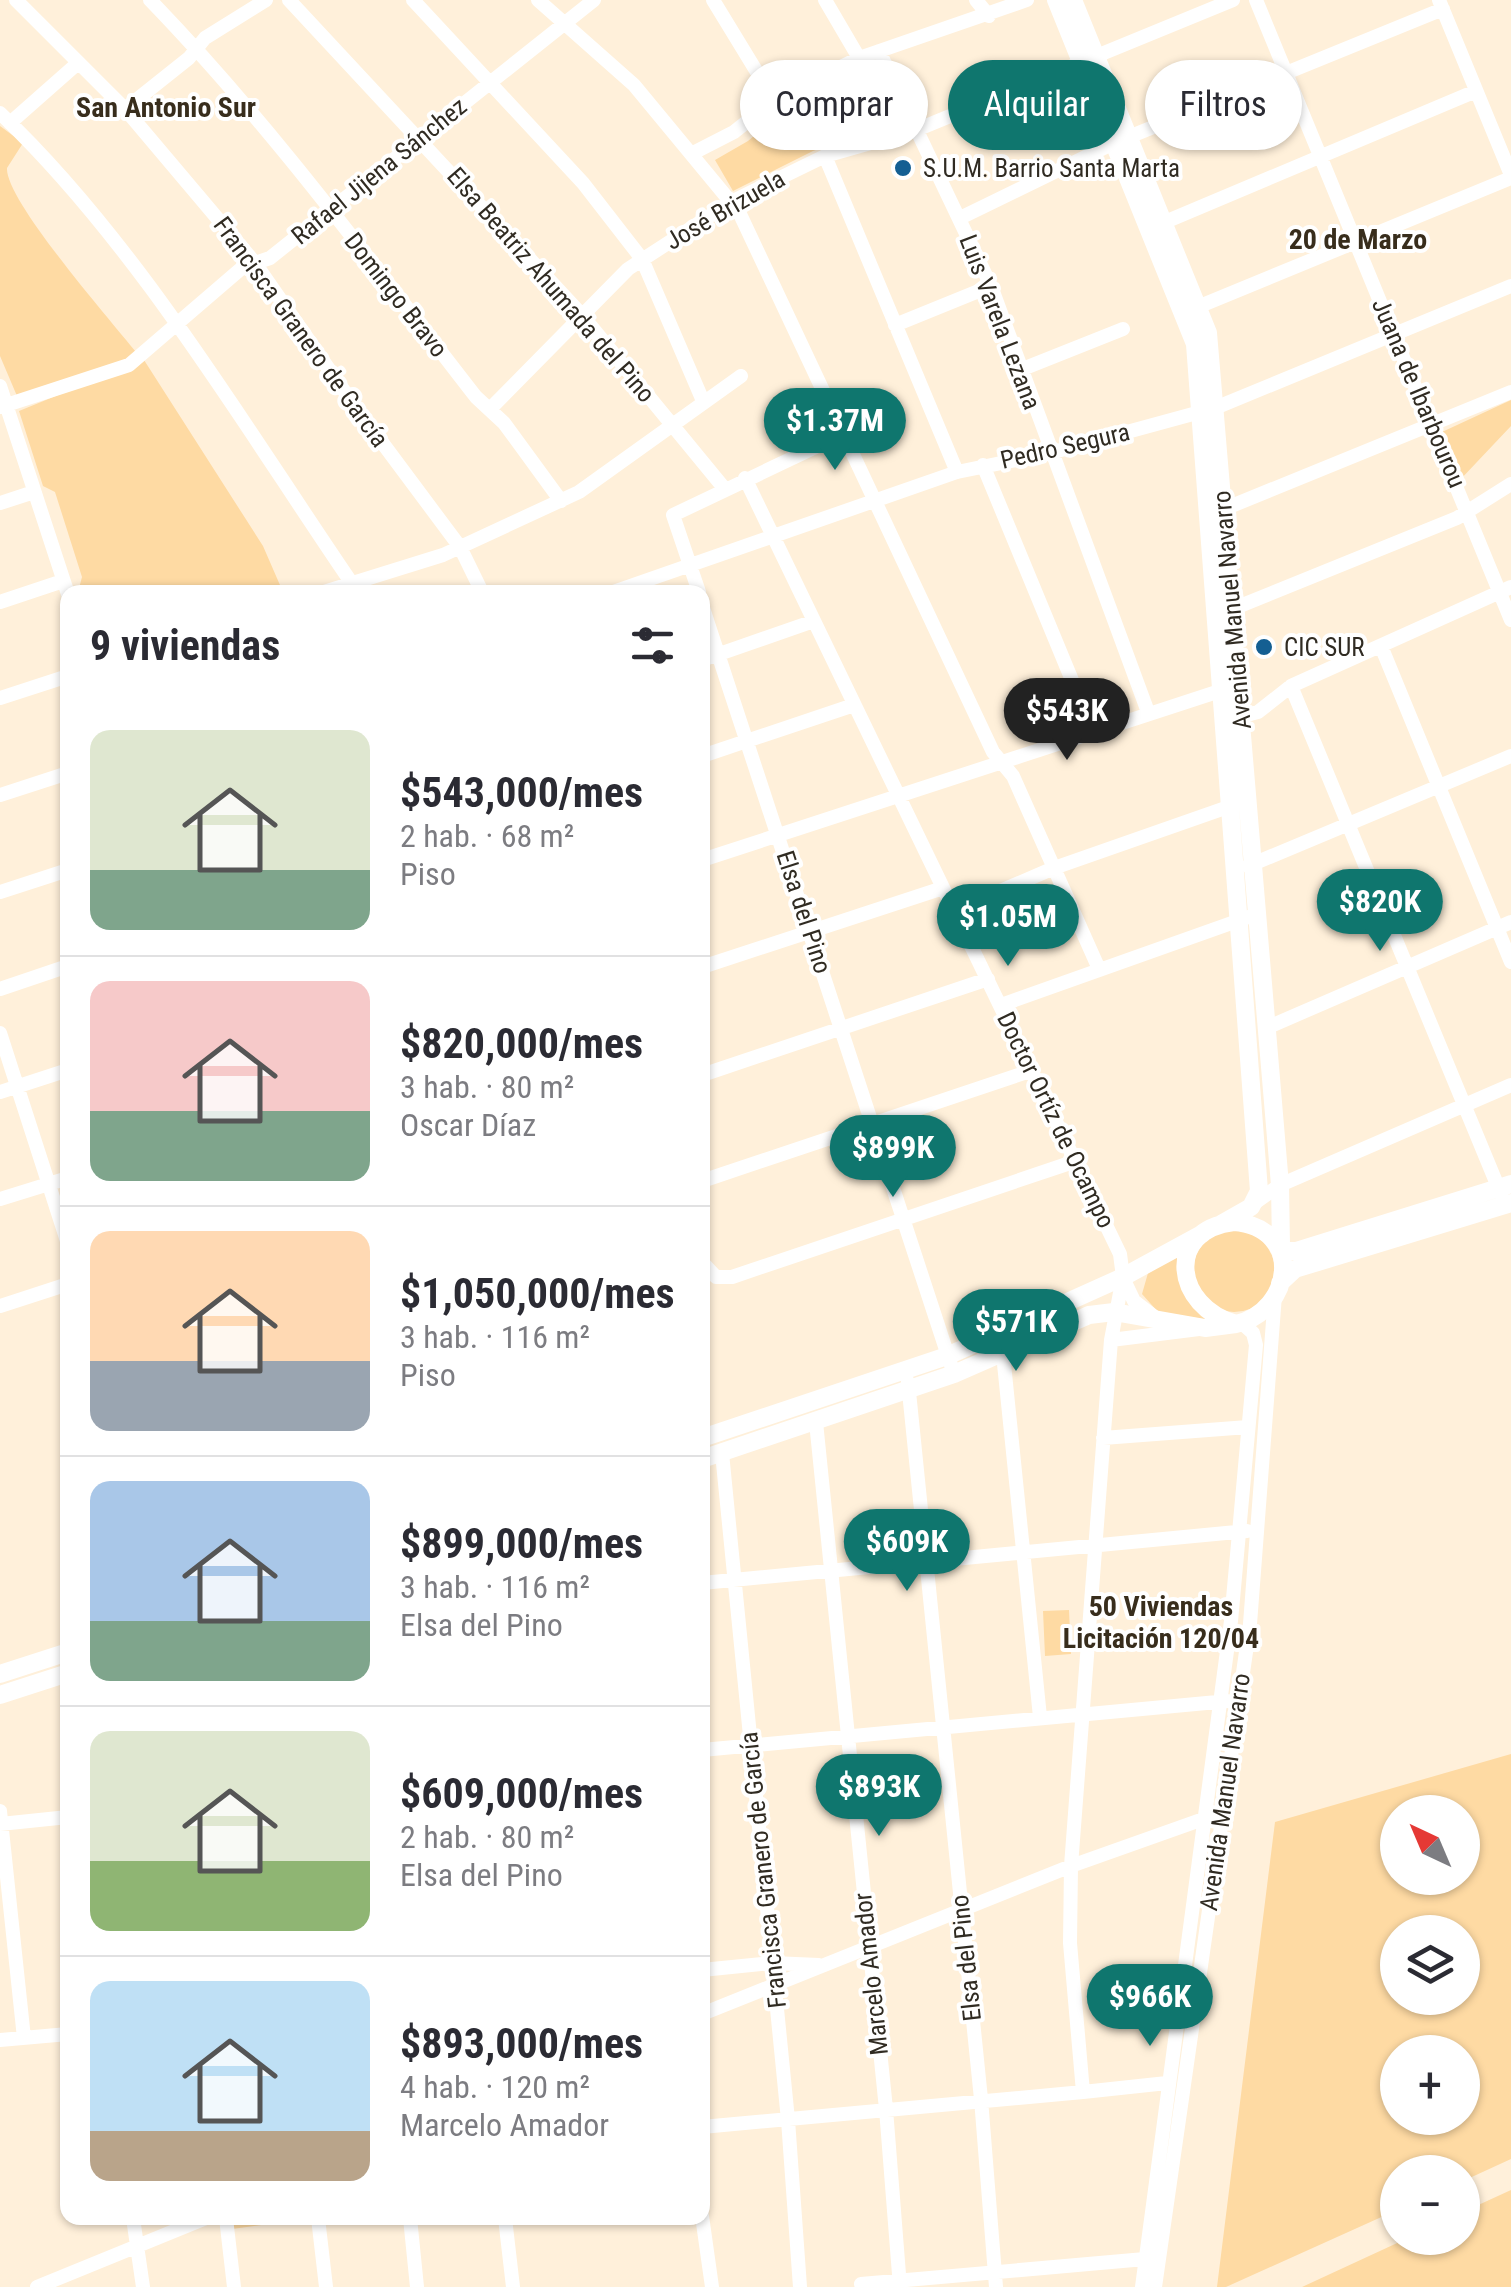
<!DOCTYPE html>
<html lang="es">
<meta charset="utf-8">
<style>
:root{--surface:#fff;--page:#f7f7f7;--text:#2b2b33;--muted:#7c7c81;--line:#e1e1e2;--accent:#0f766e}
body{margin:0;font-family:"Roboto Condensed",sans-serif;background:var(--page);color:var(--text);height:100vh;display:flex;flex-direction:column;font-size:38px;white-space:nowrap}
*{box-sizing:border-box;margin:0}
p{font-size:32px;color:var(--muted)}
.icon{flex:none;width:55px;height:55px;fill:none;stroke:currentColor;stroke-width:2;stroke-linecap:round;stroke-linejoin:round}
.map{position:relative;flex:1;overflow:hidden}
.side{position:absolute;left:60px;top:585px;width:650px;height:1640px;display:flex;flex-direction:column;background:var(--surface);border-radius:20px;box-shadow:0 2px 8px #0004}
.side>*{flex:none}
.hud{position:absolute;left:740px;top:60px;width:620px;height:90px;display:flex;gap:20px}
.needle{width:65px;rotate:316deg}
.tools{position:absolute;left:1380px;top:1795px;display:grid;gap:20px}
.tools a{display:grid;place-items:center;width:100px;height:100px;border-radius:50%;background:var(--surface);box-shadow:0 2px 8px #0004;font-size:50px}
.price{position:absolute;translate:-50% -85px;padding:0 22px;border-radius:35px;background:var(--accent);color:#fff;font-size:32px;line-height:65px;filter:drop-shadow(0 2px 5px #0008)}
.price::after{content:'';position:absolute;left:50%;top:60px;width:30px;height:22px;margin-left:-15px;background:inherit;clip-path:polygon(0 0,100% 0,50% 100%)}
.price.active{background:#222;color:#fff}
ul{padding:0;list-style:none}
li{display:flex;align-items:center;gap:30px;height:250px;padding:0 30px}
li+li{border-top:2px solid var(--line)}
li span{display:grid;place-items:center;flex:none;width:280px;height:200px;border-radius:20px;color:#555}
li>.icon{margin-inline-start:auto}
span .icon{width:120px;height:120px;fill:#fffc;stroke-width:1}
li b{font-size:42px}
h2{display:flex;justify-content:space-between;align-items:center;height:120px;padding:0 30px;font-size:42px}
.tag{padding:0 35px;border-radius:45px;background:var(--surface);box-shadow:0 2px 8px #0004;font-size:35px;line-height:90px}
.tag.active{background:var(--accent);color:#fff}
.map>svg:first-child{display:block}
.green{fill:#fedaa3;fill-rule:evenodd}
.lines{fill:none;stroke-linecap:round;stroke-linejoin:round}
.minor{stroke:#fff;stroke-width:14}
.major{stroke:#fff;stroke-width:18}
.poi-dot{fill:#145f92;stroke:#fff;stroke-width:4}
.labels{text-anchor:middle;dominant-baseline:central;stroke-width:8;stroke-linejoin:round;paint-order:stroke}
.poi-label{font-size:25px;fill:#302b22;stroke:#fff;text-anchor:start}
.street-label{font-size:25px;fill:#302b22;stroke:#fff}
.neighbourhood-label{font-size:28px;font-weight:bold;fill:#382d1c;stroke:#fff}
</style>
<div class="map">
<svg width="1511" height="2287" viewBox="0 0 1511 2287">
<rect width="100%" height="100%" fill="#fff0da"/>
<path class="green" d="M867 71 897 121 813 151 733 191 715 160 748 141 781 113Z
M0 126 23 143 7 168C5 200 112 322 136 352L126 361 17 396 0 356Z
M144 360 263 546 283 592H78L82 577 55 492 43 486 19 411Z
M1511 400V426L1459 481 1442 432Z
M1193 1271a41 41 0 1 1 82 0a41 41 0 1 1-82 0Z
M1185 1249C1177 1282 1181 1299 1209 1320L1158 1312 1142 1294 1148 1273Z
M1069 1610 1071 1654 1045 1656 1043 1611Z
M1511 1754V2159L1463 2181 1462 2172H1398L1397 2210 1226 2287H1217L1275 1822ZM1398 1812H1462V1878H1398ZM1398 1932H1462V1998H1398ZM1398 2052H1462V2118H1398Z
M1511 2190V2287H1302L1408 2238H1462L1463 2212Z
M232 2218H314L232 2229Z"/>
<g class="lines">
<path class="minor" d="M16 0 125 109 255 263 349 398 460 547 482 592
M150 0C269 123 371 262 476 397L504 423 561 501
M289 0 581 314 724 488
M413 0 583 183 642 259 703 401
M538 0 634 85 739 212 993 752 1013 776 1099 969
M713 0 774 100
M825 0 859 58
M976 0 989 16
M1256 0 1511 620
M1439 0 1511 175
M879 51 991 286 1148 712
M125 109 189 58 205 38 266 0
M0 113C137 243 246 429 353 585
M10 123 78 63
M693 153 734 132 774 100 859 58 1027 0
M825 156 957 472
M960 218 1114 143 1443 9
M1165 222 1476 91
M1200 306 1511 178
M895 325 991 286
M1020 370 1123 329
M0 386 68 594
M0 407 129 365 243 267 270 258 594 0
M490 409 628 269 731 202 825 156 916 130 1233 0
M983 465 1093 731
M745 478 1120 1254 1123 1277 1111 1340 1071 1866 1070 1943 1083 2092 1167 2083
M0 503 34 492
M1224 509 1511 392
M324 592 443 555 579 492 741 376
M613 592 957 472 1050 453 1215 408 1511 286
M699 592 673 515 841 435
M0 602 63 581
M702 605 954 1374
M1225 612 1457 518 1511 484
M1381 646 1511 962
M702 660 814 621
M1291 686 1501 1194
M0 698 68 676
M1231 719 1258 712 1291 686 1511 587
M702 756 854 705
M0 795 68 773
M702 860 1229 688
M1248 866 1511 756
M0 892 68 870
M954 911 1054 868 1231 806
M702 967 943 888
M0 989 68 966
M1001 1005 1257 914
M1266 1028 1511 922
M0 1033 68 1244
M702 1075 988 979
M0 1092 68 1070
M702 1181 1033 1070
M0 1199 68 1178
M1256 1202 1280 1185 1511 1085
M702 1262 716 1277H732L1076 1161
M1123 1278 1134 1301 1156 1318
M0 1306 68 1284
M1111 1340 1199 1329
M1003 1354 1040 1717
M908 1382 981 2099 996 2287
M816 1422 886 2109 900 2287
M1103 1438 1248 1427
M722 1453 788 2120 800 2287
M702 1583 1247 1531
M702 1750 1228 1701
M0 1811 24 2038
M0 1824 68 1817
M702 1970 772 1963 819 1965
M702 2014 1071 1866 1209 1817
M0 2040 68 2034
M702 2127 1083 2092
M702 2216 712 2287
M133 2218 143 2287
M226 2218 234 2287
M318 2218 326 2287
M410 2218 417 2287
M505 2218 513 2287
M861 2284 1145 2259
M37 2287 206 2218
M1142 2287 1231 1621 1256 1345 1253 1333 1242 1323
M1155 2287 1250 1624 1275 1295"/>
<path class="major" d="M1056 0 1195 344 1259 1191 1251 1207 1221 1224
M1073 0 1208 333 1280 1185 1281 1246
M1234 1222C1305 1228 1293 1311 1236 1324 1174 1307 1164 1230 1234 1222Z
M1283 1251H1296L1511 1184
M1280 1283 1295 1269 1511 1203
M702 1438 947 1356 1123 1277 1202 1234
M702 1459 954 1374 1089 1315 1114 1312 1205 1328 1236 1324
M0 1674 68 1652
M0 1695 68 1673"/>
</g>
<g class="poi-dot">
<circle cx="903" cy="168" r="10"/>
<circle cx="1264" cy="647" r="10"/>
</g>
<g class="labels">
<g class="poi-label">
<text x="923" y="168">S.U.M. Barrio Santa Marta</text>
<text x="1284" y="647">CIC SUR</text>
</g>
<g class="street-label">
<text transform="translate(379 171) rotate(-39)">Rafael Jijena Sánchez</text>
<text transform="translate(725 210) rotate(-30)">José Brizuela</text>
<text transform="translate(551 285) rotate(49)">Elsa Beatriz Ahumada del Pino</text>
<text transform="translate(396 295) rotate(52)">Domingo Bravo</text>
<text transform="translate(1000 322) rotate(69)">Luis Varela Lezana</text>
<text transform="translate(301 332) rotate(54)">Francisca Granero de García</text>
<text transform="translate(1419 393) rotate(67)">Juana de Ibarbourou</text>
<text transform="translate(1065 446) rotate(-13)">Pedro Segura</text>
<text transform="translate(1232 610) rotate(-95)">Avenida Manuel Navarro</text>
<text transform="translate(804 912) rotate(72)">Elsa del Pino</text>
<text transform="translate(1056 1120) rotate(64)">Doctor Ortíz de Ocampo</text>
<text transform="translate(1225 1792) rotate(-82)">Avenida Manuel Navarro</text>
<text transform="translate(763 1870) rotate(-96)">Francisca Granero de García</text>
<text transform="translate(966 1958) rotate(-96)">Elsa del Pino</text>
<text transform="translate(871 1974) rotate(-96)">Marcelo Amador</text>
</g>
<g class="neighbourhood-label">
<text x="166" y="107">San Antonio Sur</text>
<text x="1358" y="239">20 de Marzo</text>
<text x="1161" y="1606">50 Viviendas<tspan x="1161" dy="32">Licitación 120/04</tspan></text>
</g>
</g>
</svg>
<div class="tools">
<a><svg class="needle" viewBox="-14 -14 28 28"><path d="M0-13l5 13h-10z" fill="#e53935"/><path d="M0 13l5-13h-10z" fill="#7c7c81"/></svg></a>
<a><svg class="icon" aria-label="layers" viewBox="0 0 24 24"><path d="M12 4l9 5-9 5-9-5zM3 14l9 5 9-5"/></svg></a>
<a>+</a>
<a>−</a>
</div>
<b class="price" style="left:835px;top:473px">$1.37M</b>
<b class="price active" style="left:1067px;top:763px">$543K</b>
<b class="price" style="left:1380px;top:954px">$820K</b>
<b class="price" style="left:1008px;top:969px">$1.05M</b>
<b class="price" style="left:893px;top:1200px">$899K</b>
<b class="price" style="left:1016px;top:1374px">$571K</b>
<b class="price" style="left:907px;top:1594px">$609K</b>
<b class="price" style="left:879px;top:1839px">$893K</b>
<b class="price" style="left:1150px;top:2049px">$966K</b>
<div class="hud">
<a class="tag">Comprar</a>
<a class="tag active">Alquilar</a>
<a class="tag">Filtros</a>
</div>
<section class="side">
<h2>9 viviendas<svg class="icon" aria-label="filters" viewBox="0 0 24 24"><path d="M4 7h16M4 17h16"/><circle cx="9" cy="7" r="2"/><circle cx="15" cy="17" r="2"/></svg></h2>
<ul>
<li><span style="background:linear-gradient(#dfe7d0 70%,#7fa58c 0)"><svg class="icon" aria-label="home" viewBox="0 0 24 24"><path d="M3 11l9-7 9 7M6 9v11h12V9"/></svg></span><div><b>$543,000/mes</b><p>2 hab. · 68 m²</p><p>Piso</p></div></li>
<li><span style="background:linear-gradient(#f6c9c9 65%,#7fa58c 0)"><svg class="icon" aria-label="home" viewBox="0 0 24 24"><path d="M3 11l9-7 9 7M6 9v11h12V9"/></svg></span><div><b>$820,000/mes</b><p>3 hab. · 80 m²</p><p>Oscar Díaz</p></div></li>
<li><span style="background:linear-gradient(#ffd9b3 65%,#9aa5b1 0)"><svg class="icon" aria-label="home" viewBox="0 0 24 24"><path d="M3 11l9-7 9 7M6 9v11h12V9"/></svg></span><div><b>$1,050,000/mes</b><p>3 hab. · 116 m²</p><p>Piso</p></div></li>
<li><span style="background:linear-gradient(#a9c7e8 70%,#7fa58c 0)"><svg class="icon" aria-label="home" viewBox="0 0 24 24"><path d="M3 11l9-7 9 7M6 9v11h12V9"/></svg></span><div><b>$899,000/mes</b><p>3 hab. · 116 m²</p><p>Elsa del Pino</p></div></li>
<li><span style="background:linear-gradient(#dfe7d0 65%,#8fb573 0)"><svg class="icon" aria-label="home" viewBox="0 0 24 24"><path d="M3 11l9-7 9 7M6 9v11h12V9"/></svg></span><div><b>$609,000/mes</b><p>2 hab. · 80 m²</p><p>Elsa del Pino</p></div></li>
<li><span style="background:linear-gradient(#bfe0f5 75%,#b9a48a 0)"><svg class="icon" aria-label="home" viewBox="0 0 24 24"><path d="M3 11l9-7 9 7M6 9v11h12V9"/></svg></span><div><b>$893,000/mes</b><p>4 hab. · 120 m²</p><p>Marcelo Amador</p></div></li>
</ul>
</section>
</div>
